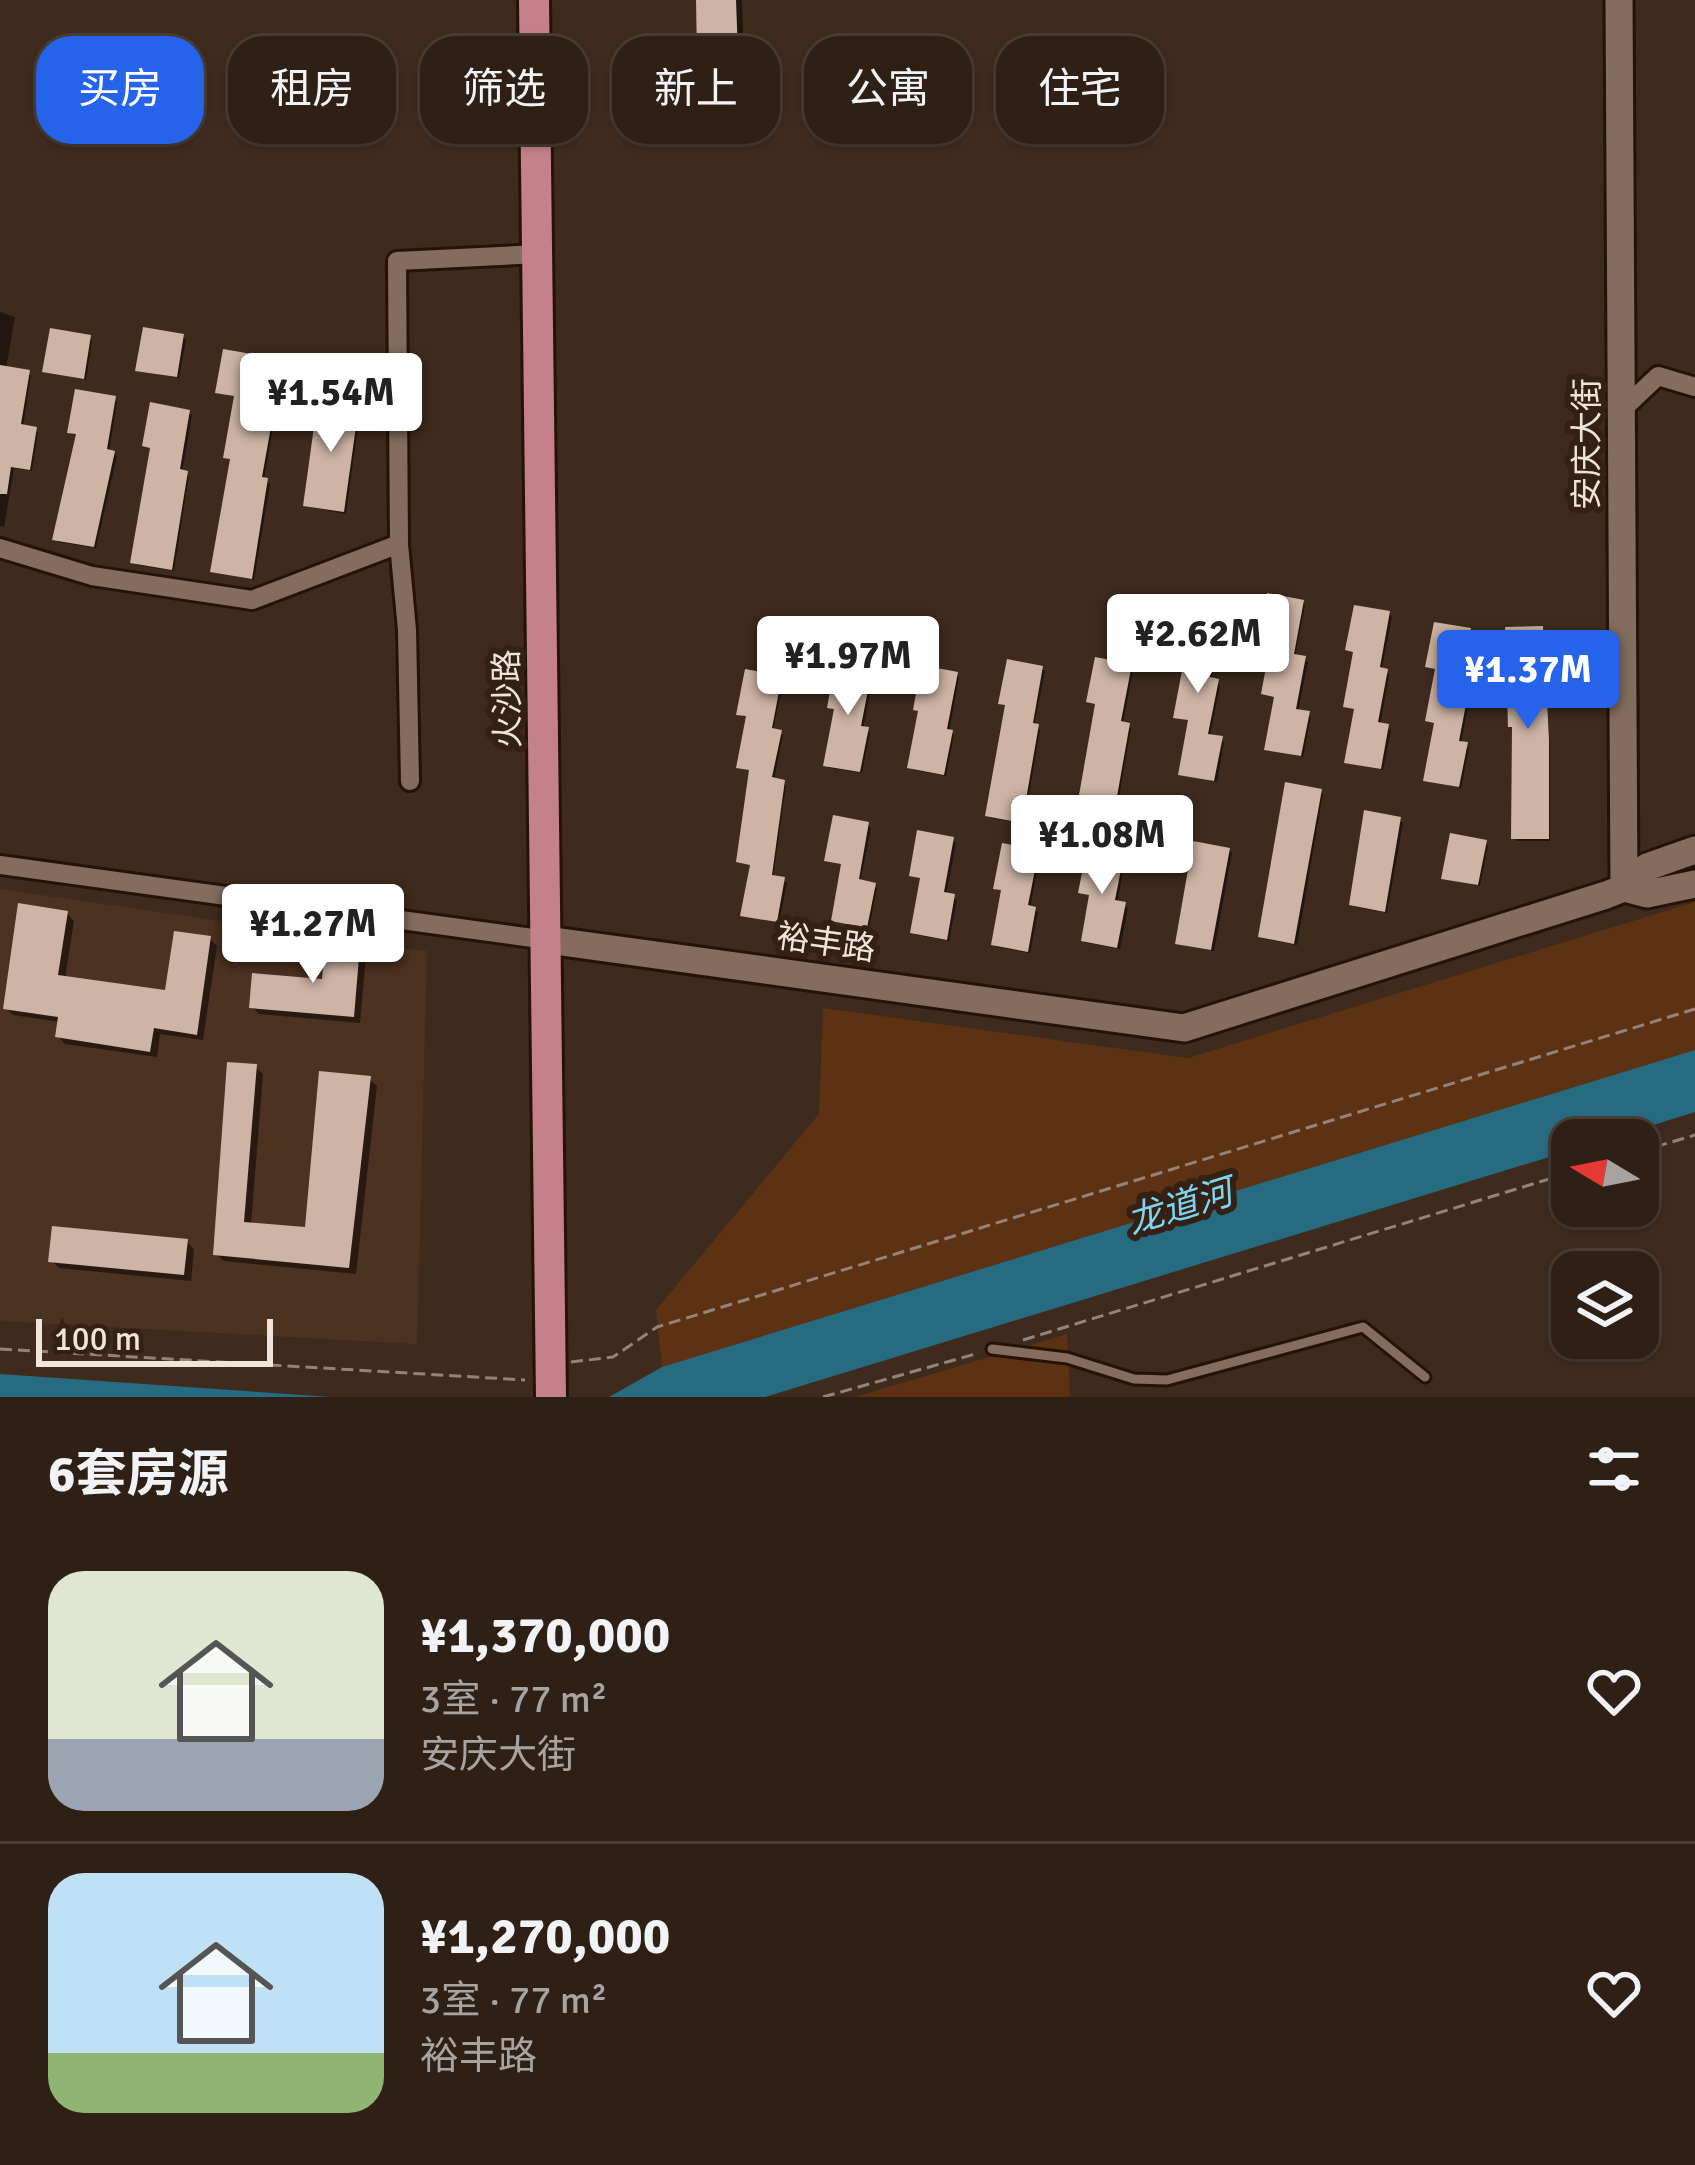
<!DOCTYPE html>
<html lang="zh">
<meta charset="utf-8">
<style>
:root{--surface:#2f2016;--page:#3b2d23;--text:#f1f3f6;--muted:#a7a3a1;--line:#4a3e35;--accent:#2563eb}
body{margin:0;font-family:Signika,"Noto Sans SC",sans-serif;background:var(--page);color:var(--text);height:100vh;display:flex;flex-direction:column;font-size:45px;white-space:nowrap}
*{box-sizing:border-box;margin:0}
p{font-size:39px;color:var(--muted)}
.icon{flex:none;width:66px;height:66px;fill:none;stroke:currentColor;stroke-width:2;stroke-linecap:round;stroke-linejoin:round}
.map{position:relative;height:1397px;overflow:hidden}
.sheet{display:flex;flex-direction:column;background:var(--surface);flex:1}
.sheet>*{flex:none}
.hud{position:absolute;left:36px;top:36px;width:1623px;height:108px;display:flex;gap:24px}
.needle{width:78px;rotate:280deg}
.controls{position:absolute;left:1551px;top:1119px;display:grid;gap:24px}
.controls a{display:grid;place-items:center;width:108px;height:108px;border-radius:24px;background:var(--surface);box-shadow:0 3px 9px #0004,0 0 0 3px var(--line);font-size:60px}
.scale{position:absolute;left:36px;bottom:30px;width:237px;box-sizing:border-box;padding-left:12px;border:6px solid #f1e4db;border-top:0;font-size:33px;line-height:42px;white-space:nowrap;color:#f1e4db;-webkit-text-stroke:9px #342114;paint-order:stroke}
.price{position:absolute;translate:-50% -102px;padding:0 27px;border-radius:12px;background:#fff;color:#222;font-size:39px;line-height:78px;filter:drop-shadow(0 3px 6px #0008)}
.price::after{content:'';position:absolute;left:50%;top:72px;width:36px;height:27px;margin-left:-18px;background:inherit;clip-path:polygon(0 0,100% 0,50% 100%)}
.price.current{background:var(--accent);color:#fff}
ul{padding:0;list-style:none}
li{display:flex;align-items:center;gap:36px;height:300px;padding:0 48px}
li+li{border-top:3px solid var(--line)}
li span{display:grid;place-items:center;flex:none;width:336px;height:240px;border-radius:36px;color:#555}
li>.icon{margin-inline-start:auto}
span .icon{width:144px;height:144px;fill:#fffc;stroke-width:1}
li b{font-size:51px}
h2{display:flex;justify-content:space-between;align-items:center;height:144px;padding:0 48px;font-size:51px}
.tag{padding:0 42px;border-radius:36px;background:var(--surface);box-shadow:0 3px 9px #0004,0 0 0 3px var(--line);font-size:42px;line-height:108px}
.tag.current{background:var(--accent);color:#fff}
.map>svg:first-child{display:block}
.built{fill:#4c3221}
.green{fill:#5d3212}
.water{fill:#276b81}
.shadow{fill:#0007}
.building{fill:#cdb4a4}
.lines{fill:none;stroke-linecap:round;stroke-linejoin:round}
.lane-casing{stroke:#251307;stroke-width:15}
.street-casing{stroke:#251307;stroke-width:24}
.secondary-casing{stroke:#251307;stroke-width:33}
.primary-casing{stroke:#251307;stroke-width:36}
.path{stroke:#948378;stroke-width:3;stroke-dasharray:12 6;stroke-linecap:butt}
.lane{stroke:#846d5e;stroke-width:9}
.street{stroke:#846d5e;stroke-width:18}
.secondary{stroke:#846d5e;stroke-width:27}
.primary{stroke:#c4818a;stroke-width:30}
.labels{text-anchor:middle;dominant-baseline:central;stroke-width:12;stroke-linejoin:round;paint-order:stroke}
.street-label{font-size:33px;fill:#f1e4db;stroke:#342114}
.water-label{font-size:36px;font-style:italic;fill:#7ed4f2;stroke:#342114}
</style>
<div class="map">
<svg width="1695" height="1397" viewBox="0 0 1695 1397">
<rect width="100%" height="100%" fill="#3f2b1e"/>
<path class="built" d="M0 889 427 951 417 1344 0 1321Z"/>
<path class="green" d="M1695 902V1050L662 1367 656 1310 819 1114 823 1008 1188 1058Z
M1067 1334 1070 1397H855Z"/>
<path class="water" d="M1695 1050V1112L1605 1140H1572V1150L765 1397H609L662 1367Z
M0 1374 331 1397H0Z"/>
<path class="shadow" d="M699 0H742L744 60 707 61 700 54Z
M0 312 15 317 6 369 31 375 23 427 38 432 32 471 14 468 4 527 0 526Z
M183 337 186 340 179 378 139 370Z
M89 338 92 341 86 380 45 371Z
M263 359 265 362 255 421 273 427 264 480 270 484 254 580 213 571 232 460 226 457 237 397 219 392Z
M114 399 117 402 109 452 117 456 96 548 58 542 56 539 79 436 70 432Z
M357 408 360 411 346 514 309 507 306 505Z
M189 413 192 415 182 473 189 476 174 571 136 565 134 562 153 449 145 445Z
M1303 602 1305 605 1295 657 1308 662 1298 712 1311 717 1303 757 1268 749 1277 698 1264 693 1274 641 1262 637Z
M1389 614 1392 617 1382 668 1389 675 1380 726 1391 730 1383 770 1347 762 1357 711 1346 706 1356 653 1348 649Z
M1219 623 1222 626 1211 681 1220 685 1210 737 1224 742 1217 782 1181 774 1191 721 1176 717 1187 662 1178 658Z
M1541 629 1550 744V841H1517L1514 838Z
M1469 631 1472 634 1462 685 1471 689 1461 744 1469 748 1461 788 1426 780 1436 724 1428 720 1437 670 1429 666Z
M1130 667 1133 669 1123 724 1131 728 1114 826 1081 820 1078 817 1098 705 1090 701Z
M1042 669 1045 671 1034 726 1040 730 1024 824 991 818 988 815 1007 707 1001 703Z
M871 672 874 675 863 729 870 733 862 773 829 768 827 765 837 711 830 707Z
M957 675 959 678 949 732 954 735 946 776 913 770 919 712 916 710Z
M780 679 783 682 773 731 783 735 774 781 786 785 773 878 787 883 779 923 743 915 752 868 751 771 740 767 749 718 740 714Z
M1320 792 1323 794 1297 945 1264 939 1261 936Z
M1400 820 1403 823 1387 913 1355 907 1352 904Z
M868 825 871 828 860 883 877 888 869 929 834 920 844 865 827 860Z
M953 840 956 843 946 896 957 900 949 941 916 935 913 932 923 879 912 875Z
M1485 843 1488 846 1480 886 1444 878Z
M1229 850 1232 853 1214 951 1181 945 1178 943Z
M1037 853 1040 856 1030 909 1038 912 1030 953 997 947 994 944 1004 891 997 888Z
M1122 857 1125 860 1117 904 1128 908 1120 949 1087 943 1084 940 1092 896 1081 892Z
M67 913 74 921 65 979 168 994 210 939 217 946 203 1040 160 1034 157 1057 65 1044 58 1036 60 1022 13 1015 6 1008Z
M359 948 366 955 360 1023 259 1014 252 1007 325 982Z
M255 1067 263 1074 251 1225 308 1231 369 1079 377 1086 356 1274 224 1261 216 1254Z
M187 1242 194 1249 191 1281 59 1268 52 1261Z"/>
<path class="building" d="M696 0H736L738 54 697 55Z
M143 327 184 334 177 377 135 371Z
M50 328 91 335 84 379 42 372Z
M223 349 264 356 254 418 272 421 262 477 268 478 252 579 210 572 230 459 223 458 234 396 215 393Z
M0 365 30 370 21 424 37 427 30 470 11 467 7 494H0Z
M75 389 116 396 107 449 115 451 94 547 52 540 76 434 67 433Z
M318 398 359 405 344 512 303 506Z
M150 402 190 410 180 469 188 471 172 570 130 563 150 448 142 446Z
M1267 593 1304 600 1294 654 1306 656 1296 709 1310 711 1301 756 1264 750 1274 697 1261 694 1271 640 1259 638Z
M1354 605 1390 611 1380 667 1388 669 1378 722 1389 724 1381 769 1344 763 1354 709 1343 707 1353 652 1345 650Z
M1184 613 1221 620 1210 677 1219 679 1208 734 1223 736 1214 781 1178 775 1188 720 1173 718 1184 660 1175 659Z
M1434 622 1471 628 1460 681 1470 683 1459 741 1468 742 1459 787 1423 781 1434 723 1425 721 1435 669 1425 667Z
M1543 626 1549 739V839H1511L1512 727H1508L1505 627Z
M1095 657 1132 664 1121 721 1130 723 1112 825 1075 818 1095 704 1086 702Z
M1007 659 1043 666 1033 723 1039 724 1022 823 985 816 1005 705 998 704Z
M835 663 872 670 861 726 869 727 860 772 823 766 834 709 827 708Z
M921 665 958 672 947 729 953 730 944 775 907 768 918 711 913 710Z
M745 669 782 676 772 728 782 730 772 777 785 780 772 875 785 877 777 922 740 916 750 865 736 862 749 770 736 768 746 716 736 715Z
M1285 782 1322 789 1294 944 1258 937Z
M1364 810 1401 817 1385 912 1349 905Z
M833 815 869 822 859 879 876 883 867 928 831 921 841 864 824 861Z
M917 830 954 837 944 892 955 894 947 940 910 933 920 878 909 876Z
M1450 833 1487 840 1478 885 1441 879Z
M1193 841 1230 848 1211 950 1175 944Z
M1002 843 1039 850 1028 905 1036 907 1028 952 991 945 1001 890 993 889Z
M1087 847 1124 854 1115 900 1126 902 1117 948 1081 941 1089 895 1078 893Z
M18 903 68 911 58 975 165 990 174 931 211 936 197 1035 154 1028 150 1052 55 1037 58 1017 3 1009Z
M325 942 360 945 354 1017 249 1008 252 973 322 979Z
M227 1062 257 1064 244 1222 305 1227 319 1071 371 1076 349 1268 213 1255Z
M52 1226 188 1239 184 1275 48 1262Z"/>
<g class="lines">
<g class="lane-casing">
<path id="lane" d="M992 1349 1067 1358 1134 1379 1167 1380 1363 1327 1425 1377"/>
</g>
<g class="street-casing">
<path id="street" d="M1623 409 1658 376 1695 387
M399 544 407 630 410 781
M0 548 92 576 252 600 399 544 397 261 538 254
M0 865 547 940"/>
</g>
<g class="secondary-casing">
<path id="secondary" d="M1619 0 1624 888
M1624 888 1647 894 1695 884
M547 940 1184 1028 1606 895 1624 888 1647 867 1695 850"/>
</g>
<g class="primary-casing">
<path id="primary" d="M534 0 551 1397"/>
</g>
<path class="path" d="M1638 1152 1695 1135
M1023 1340 1572 1172
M0 1349 525 1380
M571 1362 613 1357 657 1327 1695 1009
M823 1397 979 1353"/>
<use href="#lane" class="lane"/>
<use href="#street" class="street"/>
<use href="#secondary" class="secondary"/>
<use href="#primary" class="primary"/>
</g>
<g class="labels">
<g class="street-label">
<text transform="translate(1587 444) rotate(-90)">安庆大街</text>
<text transform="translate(508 699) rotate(-91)">火沙路</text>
<text transform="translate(826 943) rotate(8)">裕丰路</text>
</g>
<g class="water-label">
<text transform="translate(1180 1207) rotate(-17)">龙道河</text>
</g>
</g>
</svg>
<div class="controls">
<a><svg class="needle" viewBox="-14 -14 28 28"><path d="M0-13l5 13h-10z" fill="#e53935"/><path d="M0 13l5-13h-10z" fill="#a7a3a1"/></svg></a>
<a><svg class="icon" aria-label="layers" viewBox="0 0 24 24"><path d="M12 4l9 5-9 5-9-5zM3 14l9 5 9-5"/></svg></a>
</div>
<div class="scale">100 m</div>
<b class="price" style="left:331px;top:455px">¥1.54M</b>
<b class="price" style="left:1198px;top:696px">¥2.62M</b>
<b class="price" style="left:848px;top:718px">¥1.97M</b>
<b class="price current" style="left:1528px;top:732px">¥1.37M</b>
<b class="price" style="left:1102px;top:897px">¥1.08M</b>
<b class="price" style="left:313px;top:986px">¥1.27M</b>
<div class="hud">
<a class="tag current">买房</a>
<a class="tag">租房</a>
<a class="tag">筛选</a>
<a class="tag">新上</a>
<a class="tag">公寓</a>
<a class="tag">住宅</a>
</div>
</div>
<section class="sheet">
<h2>6套房源<svg class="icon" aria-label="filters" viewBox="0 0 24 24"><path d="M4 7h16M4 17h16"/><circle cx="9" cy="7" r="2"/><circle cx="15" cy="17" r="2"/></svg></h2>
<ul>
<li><span style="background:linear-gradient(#dfe7d0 70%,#9aa5b1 0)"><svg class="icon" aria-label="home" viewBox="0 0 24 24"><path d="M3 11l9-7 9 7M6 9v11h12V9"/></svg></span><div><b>¥1,370,000</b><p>3室 · 77 m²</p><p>安庆大街</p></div><svg class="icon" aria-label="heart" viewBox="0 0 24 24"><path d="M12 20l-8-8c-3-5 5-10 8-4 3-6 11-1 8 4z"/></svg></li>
<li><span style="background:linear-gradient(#bfe0f5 75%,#8fb573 0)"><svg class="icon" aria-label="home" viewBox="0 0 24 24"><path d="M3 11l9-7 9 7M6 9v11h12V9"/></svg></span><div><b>¥1,270,000</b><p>3室 · 77 m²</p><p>裕丰路</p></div><svg class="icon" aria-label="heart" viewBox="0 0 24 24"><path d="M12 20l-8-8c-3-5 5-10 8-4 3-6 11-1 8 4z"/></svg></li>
</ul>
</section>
